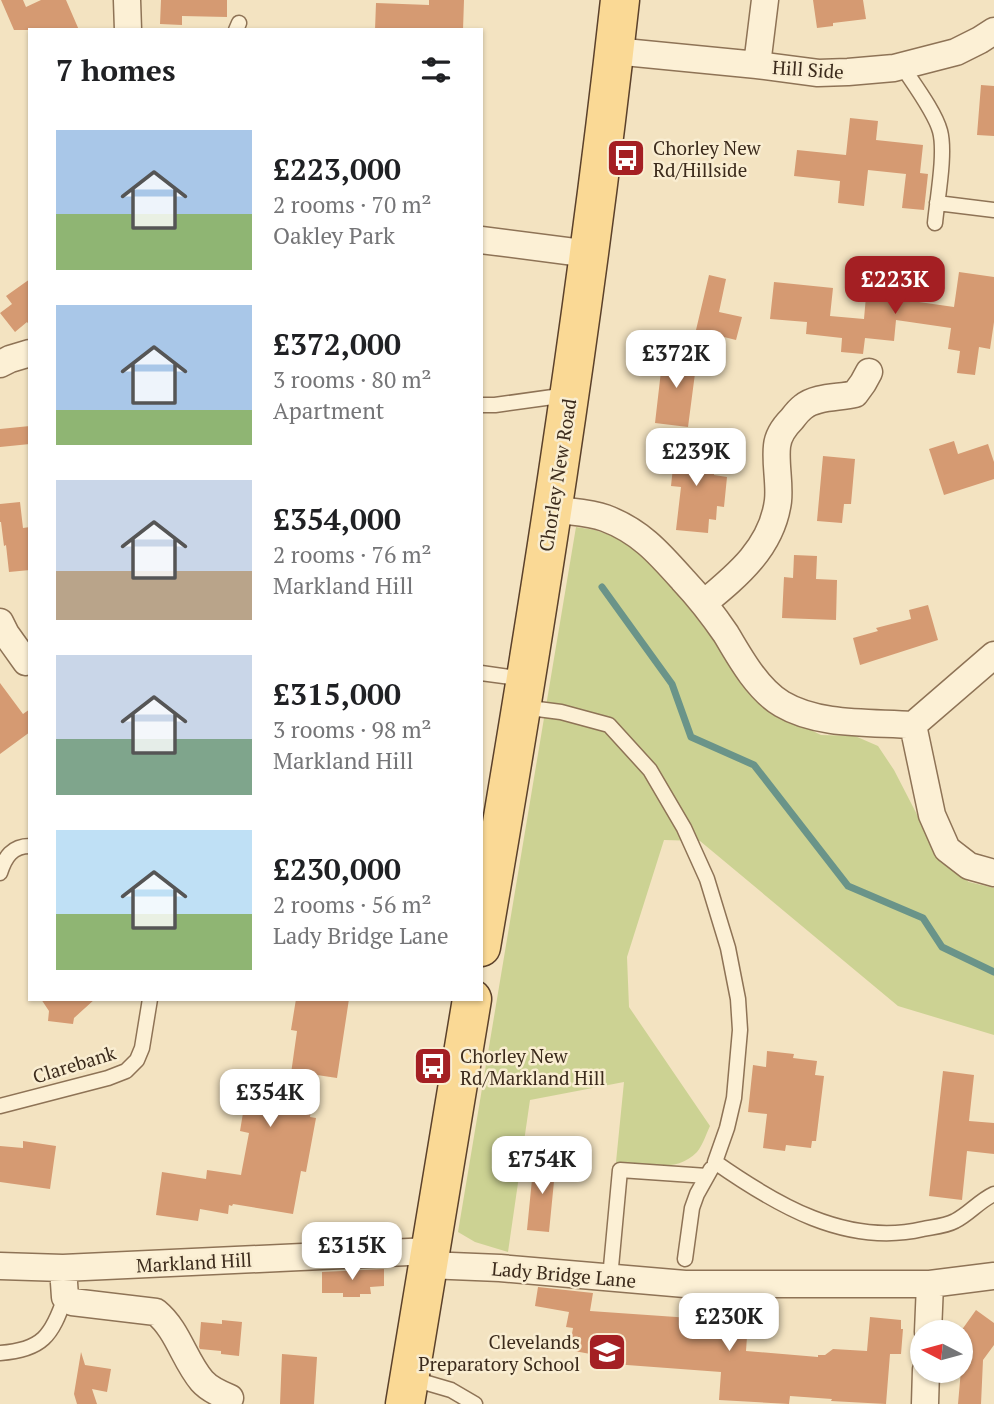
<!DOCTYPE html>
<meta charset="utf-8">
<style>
:root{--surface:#fff;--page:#f6f6f6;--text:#202124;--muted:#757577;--accent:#a41f23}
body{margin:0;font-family:"PT Serif",serif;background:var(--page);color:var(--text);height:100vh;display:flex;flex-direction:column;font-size:26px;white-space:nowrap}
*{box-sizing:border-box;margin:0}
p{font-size:23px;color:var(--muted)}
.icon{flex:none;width:38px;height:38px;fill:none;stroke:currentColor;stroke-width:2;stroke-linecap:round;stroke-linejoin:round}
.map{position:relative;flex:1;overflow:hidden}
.details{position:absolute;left:28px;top:28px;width:455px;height:973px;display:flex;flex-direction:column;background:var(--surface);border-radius:0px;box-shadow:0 2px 5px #0004}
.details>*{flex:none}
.needle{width:46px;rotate:276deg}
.buttons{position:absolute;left:910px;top:1320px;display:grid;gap:14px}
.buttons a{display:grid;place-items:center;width:63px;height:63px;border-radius:50%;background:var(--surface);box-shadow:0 2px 5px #0004;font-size:35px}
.price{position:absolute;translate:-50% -60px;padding:0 16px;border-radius:14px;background:#fff;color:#222;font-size:23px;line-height:46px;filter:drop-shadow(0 2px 4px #0008)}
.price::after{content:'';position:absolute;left:50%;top:42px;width:21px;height:16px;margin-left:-10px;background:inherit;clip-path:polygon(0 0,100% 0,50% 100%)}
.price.active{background:var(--accent);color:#fff}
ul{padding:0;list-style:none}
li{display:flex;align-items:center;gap:21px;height:175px;padding:0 28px}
li span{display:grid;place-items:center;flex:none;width:196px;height:140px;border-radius:0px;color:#555}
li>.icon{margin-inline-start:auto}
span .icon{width:84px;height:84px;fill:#fffc;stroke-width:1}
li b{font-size:30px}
h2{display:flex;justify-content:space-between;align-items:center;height:84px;padding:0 28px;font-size:30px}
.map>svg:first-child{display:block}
.green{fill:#ccd293}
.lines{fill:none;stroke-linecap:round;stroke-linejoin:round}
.stream{stroke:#6a9489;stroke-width:7}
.building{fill:#d59a72}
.service-casing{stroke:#8e7356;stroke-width:17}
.minor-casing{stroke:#8e7356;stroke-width:29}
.primary-casing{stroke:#5b412b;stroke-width:41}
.service{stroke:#fcf0d5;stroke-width:14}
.minor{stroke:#fcf0d5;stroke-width:26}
.primary{stroke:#fad995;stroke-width:38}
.labels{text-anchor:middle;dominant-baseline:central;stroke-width:5;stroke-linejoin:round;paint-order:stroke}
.street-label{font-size:19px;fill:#3c2b1c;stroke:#f9edd1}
.poi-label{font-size:19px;fill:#3c2b1c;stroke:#f9edd1;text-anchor:start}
</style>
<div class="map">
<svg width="994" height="1404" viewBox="0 0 994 1404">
<rect width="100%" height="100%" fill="#f3e3c1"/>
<path class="green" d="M576 527 595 530 615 537 648 555 766 708 821 735 855 736 878 746 894 770 942 863 969 882 994 888V1035L898 1006 700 841 664 840 627 957 629 1007 710 1126C706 1134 703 1145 697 1152 676 1174 643 1164 616 1162L624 1082 530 1100 508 1252 475 1242 458 1232Z"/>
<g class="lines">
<path class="stream" d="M602 587 672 684 691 737 754 765 848 886 923 918 942 947 994 972"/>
</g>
<path class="building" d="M1 0H23L26 7 41 0H66L79 30H14Z
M161 0H227V17L182 16V25L160 24Z
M429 0H464L463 30H375L376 3 429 5Z
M813 0H863L866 19 833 23V26L817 28Z
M981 85 994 86V136L977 135Z
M850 118 878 121 876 140 923 145 920 173 928 174 924 210 902 208 906 174 868 170 864 206 838 203 840 181 794 176 797 150 846 155Z
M959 272 994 277V322L990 349 979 347 975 375 957 373 960 351 948 349 951 328 896 320 894 341 865 338 863 354 841 352 842 338 806 334 807 322 770 319 774 282 833 288 830 316 864 319 867 285 899 288 898 299 954 307Z
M709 275 726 279 719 312 742 317 736 340 696 330Z
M30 279V326L27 322 15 332 0 313 12 304 6 296Z
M663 354 697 358 688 427 655 423Z
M30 426V444L0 447V429Z
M676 439 698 442 697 460 715 462 714 475 727 477 724 507 717 506 716 520 709 519 708 533 676 530 681 487 671 486Z
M954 441 958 454 988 444 994 462V479L944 495 929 449Z
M823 456 855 459 851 504H844L842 523 817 521Z
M20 502 23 528 30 527V570L9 572 6 545 4 546 1 522H0V504Z
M794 555 817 556 816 579 837 580 836 620 782 618 784 577 793 578Z
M928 605 938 640 860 665 853 638 878 631 876 628 911 619 909 610Z
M0 683 23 714 30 709V732L0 754Z
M41 999H95L74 1018 73 1024 48 1021 49 1011Z
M296 999H349L337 1078 317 1075 310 1117 316 1118 306 1172 301 1171 293 1214 233 1204 232 1206 229 1205 228 1214 200 1209 198 1221 156 1215 162 1172 206 1179 207 1170 241 1175 249 1133 240 1131 246 1095 287 1102 297 1031 291 1030Z
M767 1051 794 1054 793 1058 817 1061 815 1075 824 1076 816 1141H812L811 1148 786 1145 785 1151 763 1148 767 1114 748 1112 753 1065 766 1067Z
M943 1071 974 1075 969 1121 994 1123V1154L967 1151 962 1200 929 1196Z
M23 1141 56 1146 50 1189 0 1182V1146L23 1148Z
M534 1159 556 1161 549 1232 527 1230Z
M384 1269V1286L370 1287 371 1294H360V1297H343V1293H322V1272Z
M538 1287 593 1293 590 1311 748 1322 746 1351 818 1357V1355H825L833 1349 867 1351 870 1317 901 1320V1329H903L901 1354H890L886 1404 831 1401 832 1399 790 1396 789 1404 719 1400 721 1372 600 1363 601 1356 569 1350 573 1328 566 1327 569 1312 535 1306Z
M976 1310 994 1323V1345L983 1360 981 1404H958L961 1370V1331Z
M222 1320 242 1322 239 1356 221 1354V1351L200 1349 199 1347 201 1322 222 1324Z
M81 1352 85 1365 111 1369 107 1392 92 1389 97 1404H77L74 1394Z
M282 1354 317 1357 314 1404H280Z"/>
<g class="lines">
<g class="service-casing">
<path id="service" d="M236 30 239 23
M902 66C913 83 935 112 940 131 946 153 937 200 935 223
M937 203 994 210
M481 405H495L567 395
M481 673 525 679
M522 707 561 712 609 725 650 770 684 828 707 879 728 948 738 999 740 1030 734 1098 727 1128 715 1162C775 1204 846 1247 923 1229 933 1227 946 1226 955 1221 969 1214 979 1201 994 1194
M0 873C5 857 12 846 30 846
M0 1106 108 1078 126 1071 137 1060 142 1048 150 999
M685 1259 692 1208 697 1194 711 1169
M610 1278 620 1170 707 1176
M0 1353C42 1350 52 1336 65 1297
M410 1378 451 1390 475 1404"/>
</g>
<g class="minor-casing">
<path id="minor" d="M127 0 128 30
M614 51 757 65 818 73 848 72 894 68 956 52 980 40 994 31
M757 65 765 0
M481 240 590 254
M0 364 10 359 30 353
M552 509C569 512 589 512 605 518 640 531 659 553 683 580 699 597 713 615 726 634 740 658 758 690 782 704 819 726 871 722 913 725L994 655
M704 603C738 575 772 547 778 501 780 483 775 464 777 446 778 435 784 427 792 419 795 415 799 410 803 407 816 396 839 398 855 394L863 383 869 372
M0 622 6 634 26 662
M913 725 932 815 947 849 969 866 994 873
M427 1265 500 1268 685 1284H930L994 1276
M0 1266 63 1268 430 1251
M63 1268 65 1297 72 1302 156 1312C178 1330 184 1360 202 1381 209 1389 220 1394 230 1398
M928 1332 930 1284
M925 1404 926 1370"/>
</g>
<g class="primary-casing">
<path id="primary" d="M481 947C535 633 585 317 620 0
M405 1404 472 999"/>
</g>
<use href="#service" class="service"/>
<use href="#minor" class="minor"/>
<use href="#primary" class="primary"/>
</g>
<defs>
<g id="bus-square" transform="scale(2.0125)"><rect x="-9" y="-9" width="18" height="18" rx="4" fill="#a41f23" stroke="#f9edd1"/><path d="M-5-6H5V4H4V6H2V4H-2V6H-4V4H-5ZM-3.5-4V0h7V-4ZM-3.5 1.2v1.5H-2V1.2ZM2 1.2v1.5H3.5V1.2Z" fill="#fff"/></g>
<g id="school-square" transform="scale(2.0125)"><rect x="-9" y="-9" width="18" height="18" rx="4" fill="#a41f23" stroke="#f9edd1"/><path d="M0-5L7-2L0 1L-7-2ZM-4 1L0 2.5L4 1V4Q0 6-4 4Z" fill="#fff"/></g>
</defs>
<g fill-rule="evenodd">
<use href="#bus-square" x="626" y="158"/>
<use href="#bus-square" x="433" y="1066"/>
<use href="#school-square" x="607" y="1352"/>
</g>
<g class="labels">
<g class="street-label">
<text transform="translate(808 69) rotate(4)">Hill Side</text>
<text transform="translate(557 475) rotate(-81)">Chorley New Road</text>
<text transform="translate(74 1064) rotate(-17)">Clarebank</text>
<text transform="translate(194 1262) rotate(-3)">Markland Hill</text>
<text transform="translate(564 1274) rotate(5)">Lady Bridge Lane</text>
</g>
<g class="poi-label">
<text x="653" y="147">Chorley New<tspan x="653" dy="22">Rd/Hillside</tspan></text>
<text x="460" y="1055">Chorley New<tspan x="460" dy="22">Rd/Markland Hill</tspan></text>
<text x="580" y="1341" text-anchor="end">Clevelands<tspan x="580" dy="22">Preparatory School</tspan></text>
</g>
</g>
</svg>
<div class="buttons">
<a><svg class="needle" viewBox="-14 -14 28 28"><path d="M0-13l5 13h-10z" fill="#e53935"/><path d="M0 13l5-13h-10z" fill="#757577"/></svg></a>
</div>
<b class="price active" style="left:895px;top:316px">£223K</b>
<b class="price" style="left:676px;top:390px">£372K</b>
<b class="price" style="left:696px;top:488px">£239K</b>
<b class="price" style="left:270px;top:1129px">£354K</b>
<b class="price" style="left:542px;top:1196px">£754K</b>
<b class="price" style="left:352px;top:1282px">£315K</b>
<b class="price" style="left:729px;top:1353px">£230K</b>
<section class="details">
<h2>7 homes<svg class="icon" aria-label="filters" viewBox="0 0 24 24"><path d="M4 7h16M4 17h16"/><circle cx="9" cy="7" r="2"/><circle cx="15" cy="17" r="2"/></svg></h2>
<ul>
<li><span style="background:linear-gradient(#a9c7e8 60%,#8fb573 0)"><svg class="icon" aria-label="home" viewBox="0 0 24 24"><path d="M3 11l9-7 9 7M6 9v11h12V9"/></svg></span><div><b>£223,000</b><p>2 rooms · 70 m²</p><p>Oakley Park</p></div></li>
<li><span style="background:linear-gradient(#a9c7e8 75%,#8fb573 0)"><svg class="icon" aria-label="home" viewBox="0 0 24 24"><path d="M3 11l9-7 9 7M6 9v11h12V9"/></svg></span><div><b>£372,000</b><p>3 rooms · 80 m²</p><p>Apartment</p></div></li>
<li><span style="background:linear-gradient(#c9d6e8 65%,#b9a48a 0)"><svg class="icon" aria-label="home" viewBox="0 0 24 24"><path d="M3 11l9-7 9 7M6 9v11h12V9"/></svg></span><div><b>£354,000</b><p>2 rooms · 76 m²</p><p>Markland Hill</p></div></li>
<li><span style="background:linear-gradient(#c9d6e8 60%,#7fa58c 0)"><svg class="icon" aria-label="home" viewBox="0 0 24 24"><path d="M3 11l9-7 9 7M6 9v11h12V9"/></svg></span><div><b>£315,000</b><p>3 rooms · 98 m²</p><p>Markland Hill</p></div></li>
<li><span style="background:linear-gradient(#bfe0f5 60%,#8fb573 0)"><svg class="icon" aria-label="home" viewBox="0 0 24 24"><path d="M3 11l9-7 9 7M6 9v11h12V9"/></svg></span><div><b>£230,000</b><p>2 rooms · 56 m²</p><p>Lady Bridge Lane</p></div></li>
</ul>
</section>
</div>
